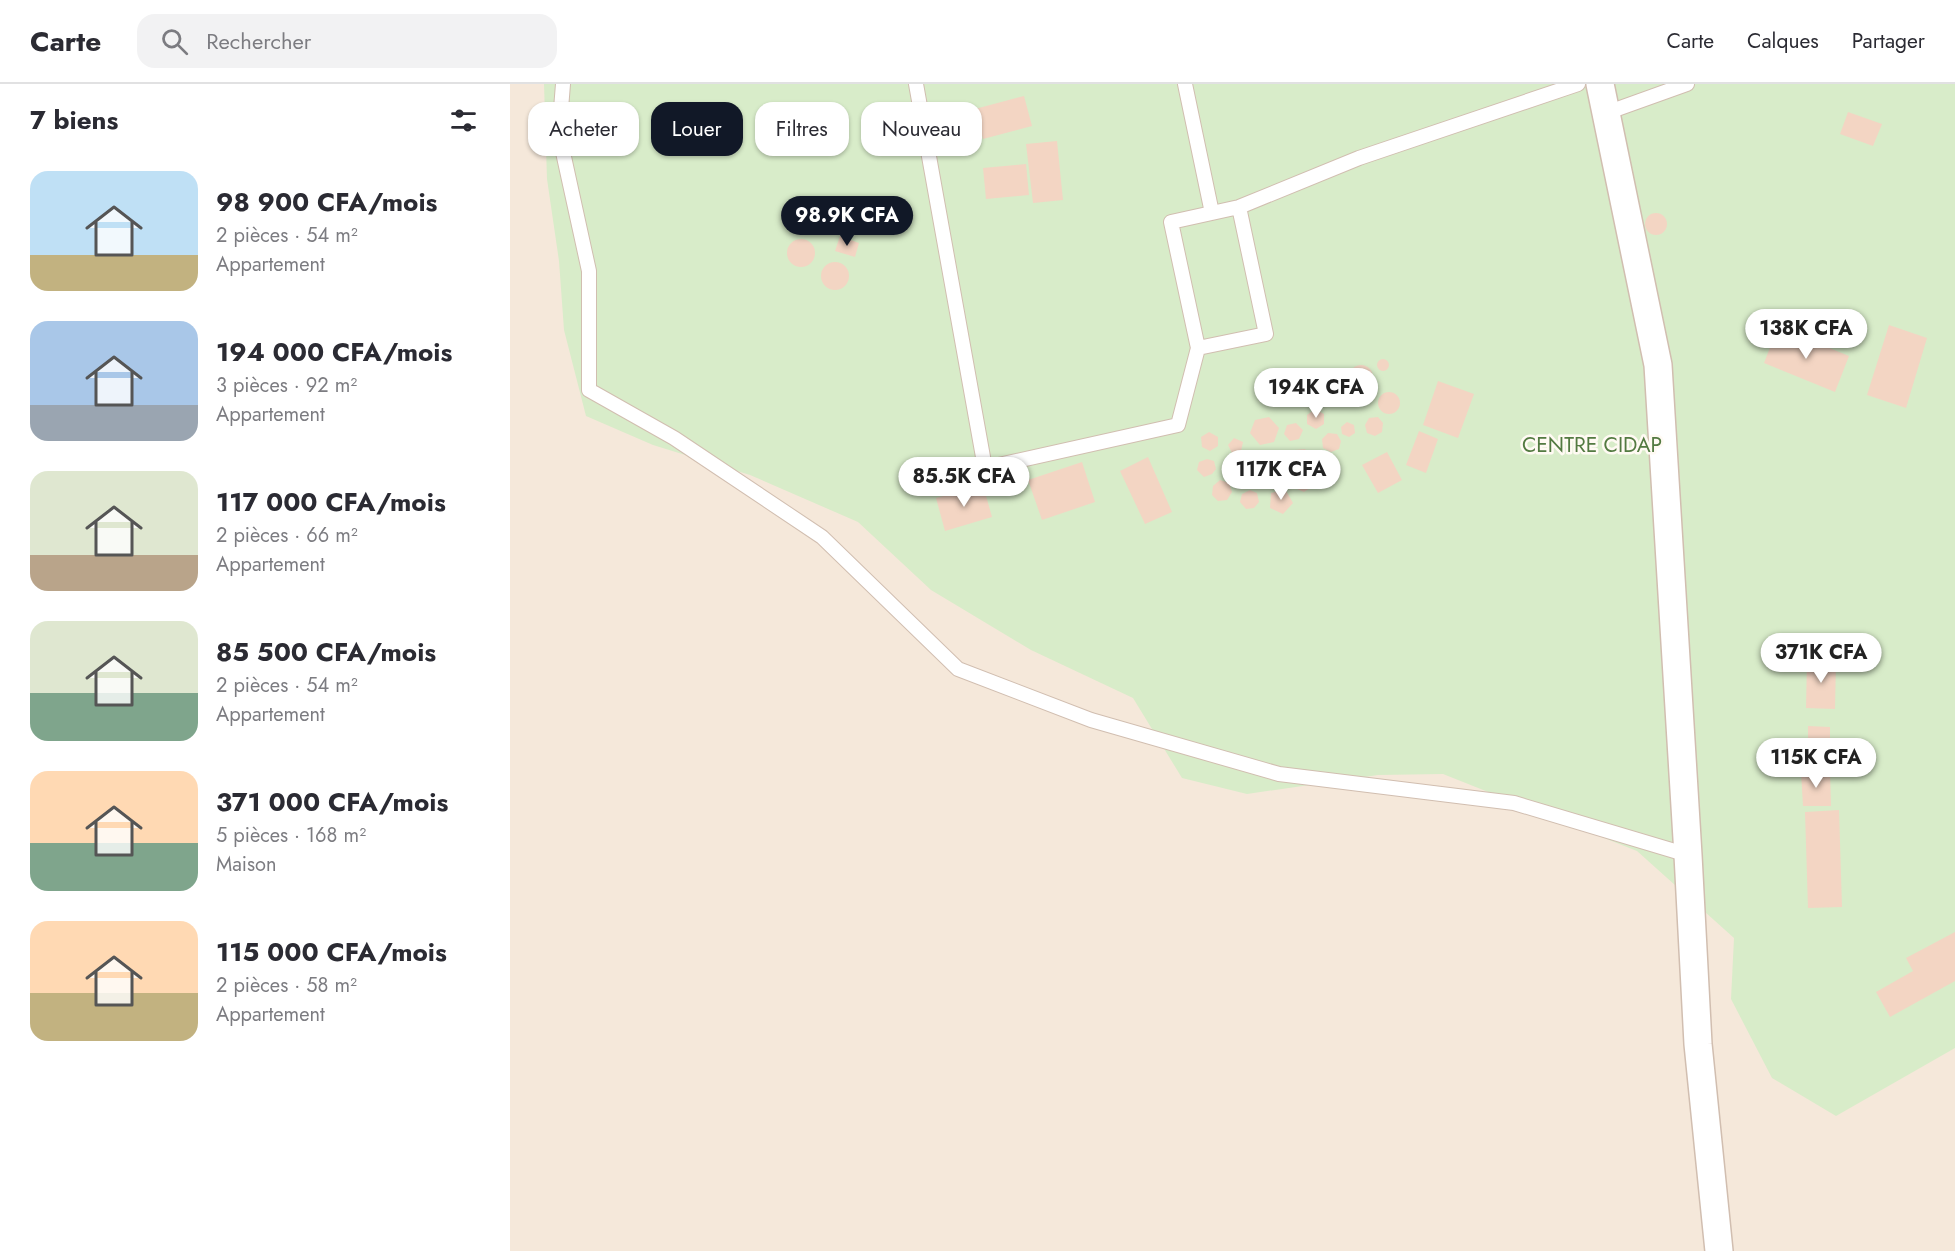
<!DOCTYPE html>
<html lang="fr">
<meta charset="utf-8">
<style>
:root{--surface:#fff;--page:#f2f2f3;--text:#2b2b33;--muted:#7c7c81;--line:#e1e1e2;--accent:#111827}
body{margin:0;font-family:Jost,sans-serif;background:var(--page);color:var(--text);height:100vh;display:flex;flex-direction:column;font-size:22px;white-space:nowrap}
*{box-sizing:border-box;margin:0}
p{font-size:20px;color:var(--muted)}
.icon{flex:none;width:33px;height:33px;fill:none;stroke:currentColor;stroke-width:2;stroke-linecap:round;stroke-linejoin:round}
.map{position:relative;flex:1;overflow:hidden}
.panel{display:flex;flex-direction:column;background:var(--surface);width:510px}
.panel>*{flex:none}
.hud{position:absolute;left:18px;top:18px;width:570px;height:54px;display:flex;gap:12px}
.price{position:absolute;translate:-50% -51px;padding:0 14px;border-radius:21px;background:#fff;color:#222;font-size:20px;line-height:39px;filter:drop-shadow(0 2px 3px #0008)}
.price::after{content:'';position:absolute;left:50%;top:36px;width:18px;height:14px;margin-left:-9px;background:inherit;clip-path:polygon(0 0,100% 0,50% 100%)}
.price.current{background:var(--accent);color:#fff}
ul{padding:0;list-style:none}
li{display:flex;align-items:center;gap:18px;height:150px;padding:0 30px}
li span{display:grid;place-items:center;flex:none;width:168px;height:120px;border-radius:18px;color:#555}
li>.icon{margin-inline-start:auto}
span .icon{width:72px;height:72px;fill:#fffc;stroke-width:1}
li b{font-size:26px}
h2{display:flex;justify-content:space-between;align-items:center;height:72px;padding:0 30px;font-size:26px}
.tag{padding:0 21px;border-radius:18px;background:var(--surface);box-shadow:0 2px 4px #0004;font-size:21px;line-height:54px}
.tag.current{background:var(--accent);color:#fff}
header{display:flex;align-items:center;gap:36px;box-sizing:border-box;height:84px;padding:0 30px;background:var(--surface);border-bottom:2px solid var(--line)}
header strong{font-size:28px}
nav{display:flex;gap:33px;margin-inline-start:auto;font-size:21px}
.search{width:420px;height:54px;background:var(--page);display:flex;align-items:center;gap:15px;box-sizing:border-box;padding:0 21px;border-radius:18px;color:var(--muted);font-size:22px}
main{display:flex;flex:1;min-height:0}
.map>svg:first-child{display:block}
.residential{fill:#f5e8da}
.green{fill:#d8ecc9}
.building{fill:#f3d5c3}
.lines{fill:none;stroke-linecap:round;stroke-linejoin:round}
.service-casing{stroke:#d1beb0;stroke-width:16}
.minor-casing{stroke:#d1beb0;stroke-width:30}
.service{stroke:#fff;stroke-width:14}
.minor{stroke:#fff;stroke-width:27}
.labels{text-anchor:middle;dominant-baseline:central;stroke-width:5;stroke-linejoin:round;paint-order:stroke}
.park-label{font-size:21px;fill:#537a41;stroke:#fffaf3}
</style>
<header>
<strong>Carte</strong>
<div class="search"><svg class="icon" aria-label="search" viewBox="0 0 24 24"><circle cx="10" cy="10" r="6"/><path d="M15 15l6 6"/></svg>Rechercher</div>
<nav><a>Carte</a><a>Calques</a><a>Partager</a></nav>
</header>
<main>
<section class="panel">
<h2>7 biens<svg class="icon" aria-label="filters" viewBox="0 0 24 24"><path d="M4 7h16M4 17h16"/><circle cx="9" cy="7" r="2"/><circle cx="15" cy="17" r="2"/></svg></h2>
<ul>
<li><span style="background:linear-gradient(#bfe0f5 70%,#c2b280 0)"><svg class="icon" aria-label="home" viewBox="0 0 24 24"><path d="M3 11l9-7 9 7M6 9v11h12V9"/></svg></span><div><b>98 900 CFA/mois</b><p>2 pièces · 54 m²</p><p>Appartement</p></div></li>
<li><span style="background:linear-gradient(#a9c7e8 70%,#9aa5b1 0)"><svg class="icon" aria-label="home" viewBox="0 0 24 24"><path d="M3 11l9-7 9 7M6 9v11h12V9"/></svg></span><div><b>194 000 CFA/mois</b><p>3 pièces · 92 m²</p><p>Appartement</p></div></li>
<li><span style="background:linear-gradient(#dfe7d0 70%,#b9a48a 0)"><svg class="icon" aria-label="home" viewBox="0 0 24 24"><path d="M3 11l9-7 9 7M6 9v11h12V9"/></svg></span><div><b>117 000 CFA/mois</b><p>2 pièces · 66 m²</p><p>Appartement</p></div></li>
<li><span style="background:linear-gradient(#dfe7d0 60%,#7fa58c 0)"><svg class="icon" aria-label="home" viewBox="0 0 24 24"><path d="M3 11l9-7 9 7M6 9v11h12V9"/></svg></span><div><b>85 500 CFA/mois</b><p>2 pièces · 54 m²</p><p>Appartement</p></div></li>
<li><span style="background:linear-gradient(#ffd9b3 60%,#7fa58c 0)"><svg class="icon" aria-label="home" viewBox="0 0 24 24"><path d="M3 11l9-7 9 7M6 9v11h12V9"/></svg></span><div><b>371 000 CFA/mois</b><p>5 pièces · 168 m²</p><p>Maison</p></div></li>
<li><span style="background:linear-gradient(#ffd9b3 60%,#c2b280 0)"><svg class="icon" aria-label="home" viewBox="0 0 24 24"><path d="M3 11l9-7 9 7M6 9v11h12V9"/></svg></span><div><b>115 000 CFA/mois</b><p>2 pièces · 58 m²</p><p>Appartement</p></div></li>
</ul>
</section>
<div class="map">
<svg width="1445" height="1167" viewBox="0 0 1445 1167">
<rect width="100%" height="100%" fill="#fdf6ec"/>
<path class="residential" d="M0 0H1445V1167H0Z"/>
<path class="green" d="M34 0H1445V964L1326 1032 1262 994 1221 915 1224 854 1127 767 933 690 868 691 737 710 672 694 623 614 521 566 421 506 348 438 240 391 143 361 76 332 54 246 49 177 37 95Z"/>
<path class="building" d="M514 12 522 42 473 55 465 25Z
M1338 28 1372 40 1363 62 1330 50Z
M547 57 553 116 523 119 516 60Z
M516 80 519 111 476 115 473 84Z
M1135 140a11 11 0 1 1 22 0a11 11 0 1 1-22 0Z
M330 152 349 159 345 173 325 167Z
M277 169a14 14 0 1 1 28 0a14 14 0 1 1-28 0Z
M311 192a14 14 0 1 1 28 0a14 14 0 1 1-28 0Z
M1379 241 1417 254 1396 324 1357 311Z
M1268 243 1339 272 1325 308 1254 279Z
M867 281a6 6 0 1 1 12 0a6 6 0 1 1-12 0Z
M839 293a12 12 0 1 1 24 0a12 12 0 1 1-24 0Z
M928 297 964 310 948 354 913 341Z
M868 319a11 11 0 1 1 22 0a11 11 0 1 1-22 0Z
M805 325 814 330V340L806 345 797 340V331Z
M759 333 769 344 764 358 750 361 740 349 745 336Z
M868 333 873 339 872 348 865 352 857 349 855 341 859 334Z
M837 338 844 341 845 349 839 353 832 350 831 343Z
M786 339 793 346 789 355 780 357 774 350 777 341Z
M909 347 928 355 916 389 896 381Z
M699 348 708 353V362L700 367 692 363 691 353Z
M818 349 827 350 831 357 829 365 821 368 813 364 812 355Z
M724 354 733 358 731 367 722 369 718 361Z
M795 365 801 373 796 383H786L780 375 785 366Z
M877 368 892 396 868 409 852 381Z
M638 373 662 428 635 440 610 387Z
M697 375 704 377 706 385 702 390 694 393 687 386 689 378Z
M728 377H739L743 387 734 394 725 388Z
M572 378 585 418 532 436 518 396Z
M792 393 799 396 800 404 794 408 787 405V398Z
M710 396 719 399 722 408 717 416 708 417 702 411 703 402Z
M473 401 482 433 435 447 426 414Z
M775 405 783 419 773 430 760 424 761 409Z
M740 406 747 409 749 418 744 424 736 425 730 418 732 410Z
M1297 576 1326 577 1325 625 1296 624Z
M1298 642 1320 643V662H1298Z
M1320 687 1321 722H1293L1291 688Z
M1329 726 1332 823 1298 824 1295 728Z
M1445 848V897L1380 933 1366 908 1403 887 1396 874Z"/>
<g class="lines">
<g class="service-casing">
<path id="service" d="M53 0 49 50 79 187V306L164 354 312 453 448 585 581 636 769 690 1004 719 1178 771
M406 0 475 384 668 341 688 264
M675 0 702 129
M1096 29 1177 0
M729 123 756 250 688 264 661 138 729 123 849 74 1068 0"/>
</g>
<g class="minor-casing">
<path id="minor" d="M1090 0 1148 281 1178 771 1188 960 1209 1167"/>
</g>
<use href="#service" class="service"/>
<use href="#minor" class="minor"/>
</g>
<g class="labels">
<g class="park-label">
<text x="1082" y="361">CENTRE CIDAP</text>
</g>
</g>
</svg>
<b class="price current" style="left:337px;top:163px">98.9K CFA</b>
<b class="price" style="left:1296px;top:276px">138K CFA</b>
<b class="price" style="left:806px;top:335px">194K CFA</b>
<b class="price" style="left:771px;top:417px">117K CFA</b>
<b class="price" style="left:454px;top:424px">85.5K CFA</b>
<b class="price" style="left:1311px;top:600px">371K CFA</b>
<b class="price" style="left:1306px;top:705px">115K CFA</b>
<div class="hud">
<a class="tag">Acheter</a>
<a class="tag current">Louer</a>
<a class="tag">Filtres</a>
<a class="tag">Nouveau</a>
</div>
</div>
</main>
